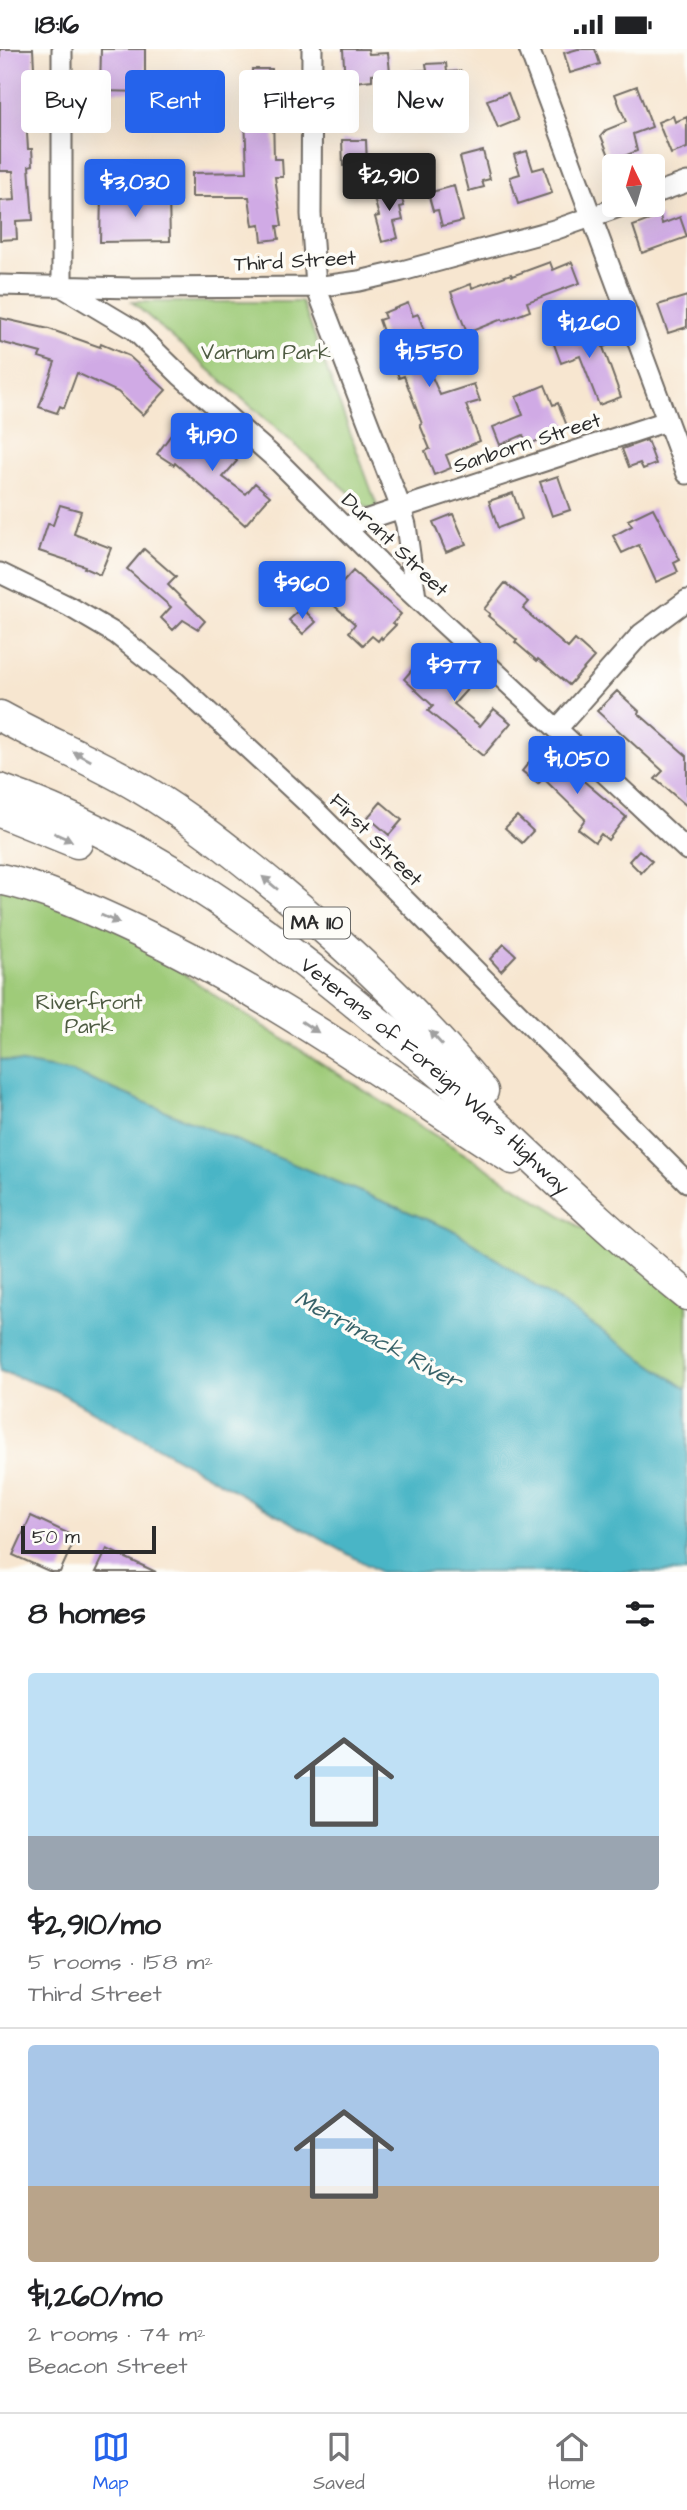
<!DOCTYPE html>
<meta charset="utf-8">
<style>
:root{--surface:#fff;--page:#f6f6f6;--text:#202124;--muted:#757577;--line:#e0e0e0;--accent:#2563eb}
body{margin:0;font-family:"Architects Daughter",sans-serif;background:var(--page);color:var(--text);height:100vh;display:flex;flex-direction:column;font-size:26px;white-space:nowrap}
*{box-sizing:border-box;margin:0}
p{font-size:23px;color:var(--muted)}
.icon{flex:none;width:38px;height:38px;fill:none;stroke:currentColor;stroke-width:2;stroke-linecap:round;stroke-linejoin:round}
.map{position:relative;height:1523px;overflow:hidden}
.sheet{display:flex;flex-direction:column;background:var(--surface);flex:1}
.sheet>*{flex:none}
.banner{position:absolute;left:21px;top:21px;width:646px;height:63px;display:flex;gap:14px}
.needle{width:46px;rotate:355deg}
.fabs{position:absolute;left:602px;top:105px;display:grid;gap:14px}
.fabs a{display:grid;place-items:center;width:63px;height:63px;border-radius:7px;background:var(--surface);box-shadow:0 7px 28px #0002;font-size:35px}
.scale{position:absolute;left:21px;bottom:18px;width:135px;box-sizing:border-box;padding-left:7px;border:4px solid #2b2b2b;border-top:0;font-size:19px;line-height:24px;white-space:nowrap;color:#2b2b2b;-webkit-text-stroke:5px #fdfcf7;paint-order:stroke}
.price{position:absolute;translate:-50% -60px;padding:0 16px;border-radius:7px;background:var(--accent);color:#fff;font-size:23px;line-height:46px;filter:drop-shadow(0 2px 4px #0008)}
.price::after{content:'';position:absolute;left:50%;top:42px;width:21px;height:16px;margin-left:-10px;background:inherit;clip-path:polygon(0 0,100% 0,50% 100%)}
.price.active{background:#222;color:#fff}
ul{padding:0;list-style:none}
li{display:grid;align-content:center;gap:14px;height:371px;padding:0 28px}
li+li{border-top:2px solid var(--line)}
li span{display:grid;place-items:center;height:217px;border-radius:7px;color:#555}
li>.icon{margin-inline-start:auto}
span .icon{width:126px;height:126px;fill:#fffc;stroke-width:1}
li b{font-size:30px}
h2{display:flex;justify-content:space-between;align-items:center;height:84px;padding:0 28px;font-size:30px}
.pill{padding:0 24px;border-radius:7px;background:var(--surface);box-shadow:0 7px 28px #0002;font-size:24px;line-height:63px}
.pill.active{background:var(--accent);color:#fff}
.status{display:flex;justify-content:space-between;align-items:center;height:49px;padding:0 35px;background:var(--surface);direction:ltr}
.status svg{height:19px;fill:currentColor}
.dock{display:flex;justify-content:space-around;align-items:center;height:98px;border-top:2px solid var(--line);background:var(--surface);font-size:19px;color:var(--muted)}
.dock a{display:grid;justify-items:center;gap:4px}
.dock .active{color:var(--accent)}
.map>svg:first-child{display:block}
.green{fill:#9fcb79;stroke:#657b52;stroke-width:2}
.water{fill:#49b5c6;stroke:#3a7078;stroke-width:2}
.building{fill:#d0aae5}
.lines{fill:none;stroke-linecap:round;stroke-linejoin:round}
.minor-casing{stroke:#726c65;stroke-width:23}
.primary-casing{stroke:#726c65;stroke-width:33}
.minor{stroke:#fff;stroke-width:19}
.primary{stroke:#fff;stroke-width:30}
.oneway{fill:#a0a0a0}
.labels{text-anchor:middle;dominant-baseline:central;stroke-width:7;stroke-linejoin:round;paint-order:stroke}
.shield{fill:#fdfcf7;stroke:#6a6a68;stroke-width:2}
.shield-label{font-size:19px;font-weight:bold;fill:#2b2b2b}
.street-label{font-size:21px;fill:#2b2b2b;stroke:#fdfcf7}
.park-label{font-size:21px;fill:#4e5b42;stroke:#fdfcf7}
.water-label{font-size:23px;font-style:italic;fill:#376269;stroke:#fdfcf7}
</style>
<div class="status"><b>18:16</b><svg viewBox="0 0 49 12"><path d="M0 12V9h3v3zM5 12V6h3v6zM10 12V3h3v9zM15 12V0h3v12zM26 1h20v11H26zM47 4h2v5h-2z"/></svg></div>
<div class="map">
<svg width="687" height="1523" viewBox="0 0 687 1523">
<rect width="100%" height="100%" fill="#fdfcf7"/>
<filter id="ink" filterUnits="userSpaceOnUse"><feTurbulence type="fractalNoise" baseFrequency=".0143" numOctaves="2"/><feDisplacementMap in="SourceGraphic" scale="14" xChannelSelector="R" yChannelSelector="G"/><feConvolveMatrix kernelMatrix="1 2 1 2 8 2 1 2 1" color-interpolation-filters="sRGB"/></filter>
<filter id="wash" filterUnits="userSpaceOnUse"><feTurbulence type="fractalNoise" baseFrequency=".00686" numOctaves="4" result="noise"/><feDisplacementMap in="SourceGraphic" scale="28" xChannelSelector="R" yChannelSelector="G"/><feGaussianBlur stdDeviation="1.57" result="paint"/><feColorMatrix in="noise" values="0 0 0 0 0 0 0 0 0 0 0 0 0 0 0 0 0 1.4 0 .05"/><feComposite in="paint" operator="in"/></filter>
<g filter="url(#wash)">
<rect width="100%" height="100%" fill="#f7e6d0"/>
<path class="green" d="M132 253H302L383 473Z
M0 833 80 852 220 950 687 1246V1355L0 1029Z"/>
<path class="water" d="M0 1010 72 1023 457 1183 687 1340V1523H380L55 1341 0 1322Z"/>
<g id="blocks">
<path class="building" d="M0 0H33L35 38 33 42 35 68 26 69 28 100H32L33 116 29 117 33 171 16 172 17 190 0 191V152L15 151 13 122H0Z
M101 0H145V43L100 42Z
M343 0H368L369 5 388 4 390 23 372 25V31L345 34Z
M578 0H595L600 15 570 24 564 4Z
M446 14 447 23 461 22V26H464L466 63 413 65 411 22 427 21 426 15Z
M252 20H272L274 110H282L283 128H275L282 177H277L279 190 262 192 260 176 253 177 249 148H192V124L247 123 245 67 253 66Z
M637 37 652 78 633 85 637 102 617 110 616 107 610 109 601 87 606 81 626 73 615 45Z
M508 44 518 71 498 79 487 51Z
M673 67 675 73 687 68V99L671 105 658 73Z
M342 91H366L367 116 343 117Z
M483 102 490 130 482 132 484 138 469 142 460 108Z
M527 102 533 121 544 118 552 144 518 155 510 128 520 125 514 106Z
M454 137 463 172 442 177 438 161 433 162 428 144Z
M399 140 404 157 400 158 403 171 394 173 398 189 382 193 375 168 379 167 373 146Z
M101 146 169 147 170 192 100 193Z
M660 167 662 175 680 168 687 188 642 204 633 177Z
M550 213 553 221 572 213 580 234 527 253 530 262 503 272 502 270 467 284 451 243 471 235 472 239 511 225 512 227Z
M687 247V278L668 284 658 256Z
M408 254 413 267 418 265 431 301 426 302 432 317 428 319 440 346 474 335 480 352 466 356 480 392 446 406 451 419 434 426 425 402 430 400 420 376 422 375 404 327 399 329 379 271 385 269 383 264Z
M0 269 49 280 100 298 101 295 129 307 166 341 143 366 118 343 77 324 64 359 60 357 57 364 39 358 55 313 39 308 41 304 0 293Z
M599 278 606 297 603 298 621 348 599 356 580 307 561 314 551 287 573 279 576 287Z
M545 336 553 356 558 354 567 377 545 385 547 388 527 396 523 386 500 396 493 378 523 366 516 348Z
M184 368 199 377 188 394 207 411 220 396 237 412 223 428 246 445 255 434 270 447 245 476 175 414 174 416 157 405Z
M647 391 656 415 643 420 640 414 629 418 622 400Z
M558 427 570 461 552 467 540 433Z
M513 444 522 470 498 479 489 452Z
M60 456 81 462 74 485 111 499 100 526 84 519 85 517 39 502 48 475 53 476Z
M653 459 680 511 674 514 678 523 656 533 639 496 622 504 613 487 632 477 628 471Z
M453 465 466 495 446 503 433 473Z
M144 500 176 528 168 536 205 572 198 580 183 571 173 581 161 569 171 558 127 520Z
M353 522 401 565 393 574 396 576 382 590 381 588 378 592 372 587 363 596 349 583 355 575 330 553 339 544 336 541Z
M505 534 529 553 523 560 568 599 575 591 594 608 569 636 538 610 537 612 515 593 517 591 488 567 490 565 484 560Z
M302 559 316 573 303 585 289 571Z
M434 603 471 636 454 655 480 677 494 660 511 674 483 707 428 662 433 657 404 630 423 608 426 611Z
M617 642 639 662 638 664 687 707V757L655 730 663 722 597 662Z
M546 700 626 768 608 791 601 785 595 793 578 780 585 770 543 729 538 735 522 722 531 711 535 714Z
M381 753 402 771 389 786 368 768Z
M517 767 533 782 522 794 505 779Z
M639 801 652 812 641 824 629 812Z
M504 895 516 906 501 922 490 910Z
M31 1467 76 1488 60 1523H51L13 1506Z
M107 1500 156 1523H96Z"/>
</g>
</g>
<g filter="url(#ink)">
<use href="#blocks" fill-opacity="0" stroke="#726c65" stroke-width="2"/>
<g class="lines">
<g class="minor-casing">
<path id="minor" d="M62 0V238L134 281 180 326 277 411 401 535 687 801
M312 0 311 165 316 238 401 459 344 478
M529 0 687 425
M653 145 687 133
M0 236 133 239 316 238 359 232 402 222 554 181 625 156
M0 524 70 558 116 585 176 633 315 761 687 1133
M416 549 406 476 401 459 667 372
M557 680 641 585 687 551"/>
</g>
<g class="primary-casing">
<g id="primary">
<path d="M0 667C45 692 93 711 137 737 188 767 234 804 279 841 352 902 422 968 483 1042"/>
<path id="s1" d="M0 740C145 792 256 871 373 969 401 992 431 1015 458 1040 534 1110 607 1182 687 1246"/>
<path d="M0 763 77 794"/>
<path d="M0 830C43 839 85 858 124 876 262 939 385 1028 512 1110"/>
</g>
</g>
<use href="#minor" class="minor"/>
<use href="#primary" class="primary"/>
</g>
<defs><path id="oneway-solid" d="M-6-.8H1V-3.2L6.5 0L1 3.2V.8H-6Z" transform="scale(1.75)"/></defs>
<g class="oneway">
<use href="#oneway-solid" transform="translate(82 707) rotate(-152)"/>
<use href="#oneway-solid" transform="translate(63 788) rotate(24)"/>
<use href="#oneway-solid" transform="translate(270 834) rotate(-140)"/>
<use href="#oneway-solid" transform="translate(110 870) rotate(24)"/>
<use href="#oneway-solid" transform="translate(310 978) rotate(33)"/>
<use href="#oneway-solid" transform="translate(436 989) rotate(-132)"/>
</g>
</g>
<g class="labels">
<rect class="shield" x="284" y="858.5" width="66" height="31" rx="5"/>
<g class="shield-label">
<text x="317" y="874">MA 110</text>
</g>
<g class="street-label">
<text transform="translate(295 212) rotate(-3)">Third Street</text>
<text transform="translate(527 394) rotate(-18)">Sanborn Street</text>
<text transform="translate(395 496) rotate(44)">Durant Street</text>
<text transform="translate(376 791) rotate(45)">First Street</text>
<text stroke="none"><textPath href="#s1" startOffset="525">Veterans of Foreign Wars Highway</textPath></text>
</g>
<g class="park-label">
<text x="266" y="303">Varnum Park</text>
<text x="89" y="953">Riverfront<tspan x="89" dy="24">Park</tspan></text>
</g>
<g class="water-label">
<text transform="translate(378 1291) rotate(28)">Merrimack River</text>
</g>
</g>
</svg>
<div class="fabs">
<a><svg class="needle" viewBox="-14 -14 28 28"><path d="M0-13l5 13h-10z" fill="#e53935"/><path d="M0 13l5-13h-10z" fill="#757577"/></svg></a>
</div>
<div class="scale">50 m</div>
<b class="price active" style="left:389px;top:164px">$2,910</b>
<b class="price" style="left:135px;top:170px">$3,030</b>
<b class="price" style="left:589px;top:311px">$1,260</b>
<b class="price" style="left:429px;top:340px">$1,550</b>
<b class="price" style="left:212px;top:424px">$1,190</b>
<b class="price" style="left:302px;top:572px">$960</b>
<b class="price" style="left:454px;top:654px">$977</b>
<b class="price" style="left:577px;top:747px">$1,050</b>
<div class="banner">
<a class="pill">Buy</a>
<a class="pill active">Rent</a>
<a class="pill">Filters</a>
<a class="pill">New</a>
</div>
</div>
<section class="sheet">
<h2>8 homes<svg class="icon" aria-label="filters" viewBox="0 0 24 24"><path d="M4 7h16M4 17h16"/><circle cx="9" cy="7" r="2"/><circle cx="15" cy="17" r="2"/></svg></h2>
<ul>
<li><span style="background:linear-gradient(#bfe0f5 75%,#9aa5b1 0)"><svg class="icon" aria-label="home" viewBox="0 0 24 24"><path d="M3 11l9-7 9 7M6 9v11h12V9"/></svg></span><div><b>$2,910/mo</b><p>5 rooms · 158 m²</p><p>Third Street</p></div></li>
<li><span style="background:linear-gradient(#a9c7e8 65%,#b9a48a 0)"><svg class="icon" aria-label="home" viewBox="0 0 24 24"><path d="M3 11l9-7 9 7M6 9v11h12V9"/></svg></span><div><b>$1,260/mo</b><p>2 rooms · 74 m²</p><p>Beacon Street</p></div></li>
</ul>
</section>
<nav class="dock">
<a class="active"><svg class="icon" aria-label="map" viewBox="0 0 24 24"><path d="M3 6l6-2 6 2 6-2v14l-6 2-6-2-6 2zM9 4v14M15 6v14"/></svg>Map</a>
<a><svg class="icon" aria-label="saved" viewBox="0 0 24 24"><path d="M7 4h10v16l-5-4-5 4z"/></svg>Saved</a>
<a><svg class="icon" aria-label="home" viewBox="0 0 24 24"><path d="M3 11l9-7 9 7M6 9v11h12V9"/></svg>Home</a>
</nav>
